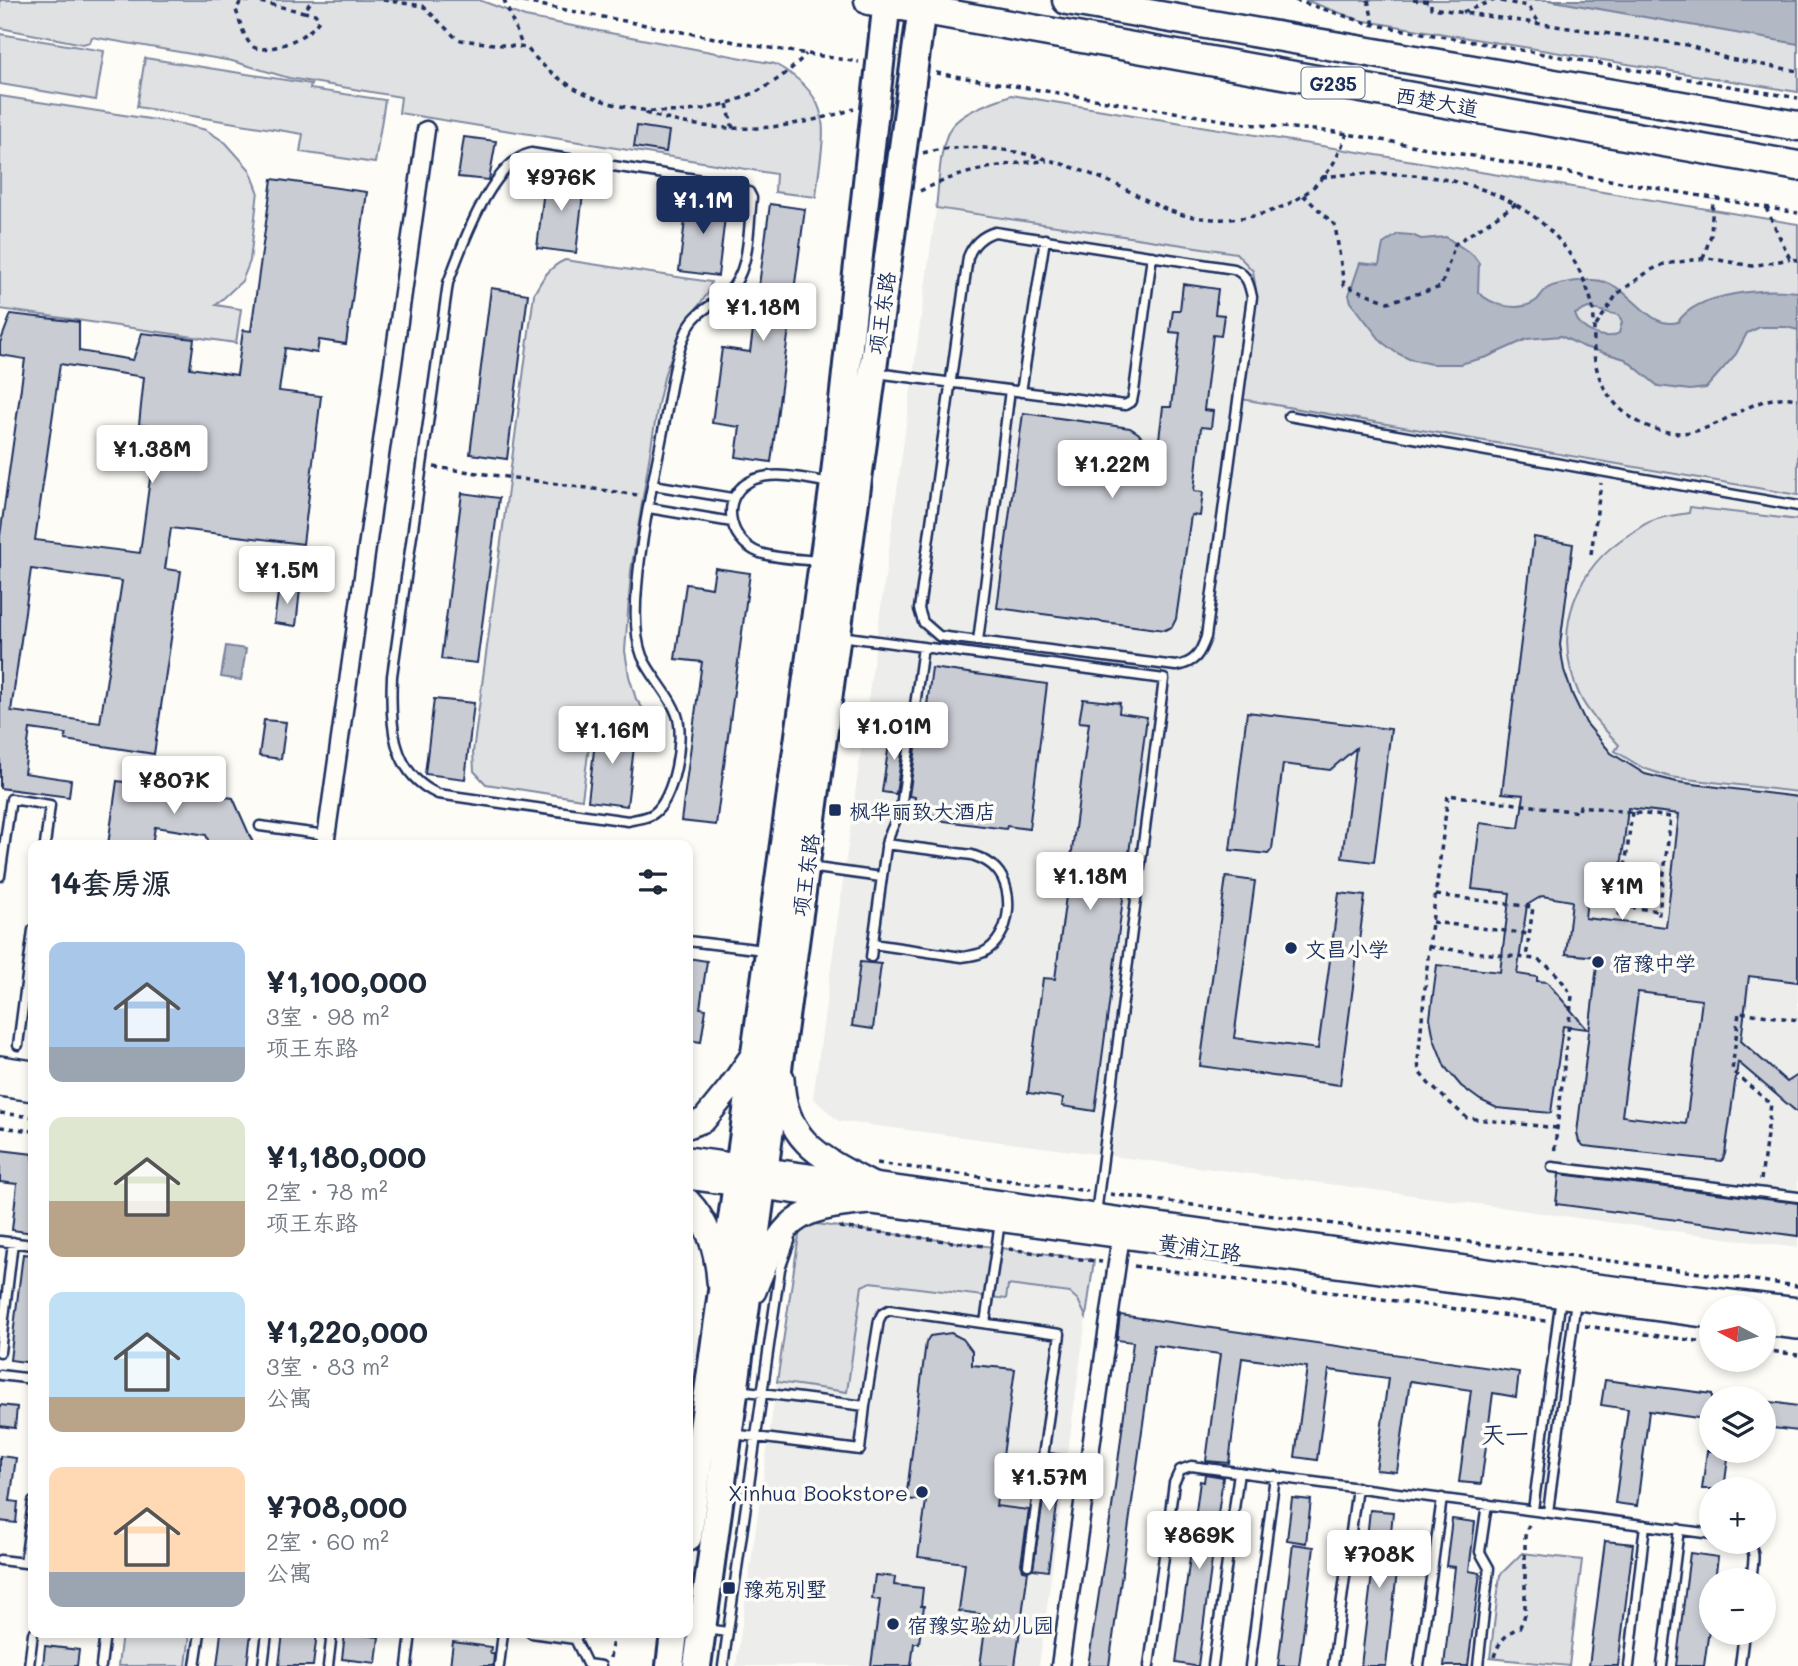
<!DOCTYPE html>
<html lang="zh">
<meta charset="utf-8">
<style>
:root{--surface:#fff;--page:#f2f2f3;--text:#1f2937;--muted:#747a83;--accent:#1b2f5e}
body{margin:0;font-family:Mali,"LXGW WenKai TC",sans-serif;background:var(--page);color:var(--text);height:100vh;display:flex;flex-direction:column;font-size:26px;white-space:nowrap}
*{box-sizing:border-box;margin:0}
p{font-size:23px;color:var(--muted)}
.icon{flex:none;width:38px;height:38px;fill:none;stroke:currentColor;stroke-width:2;stroke-linecap:round;stroke-linejoin:round}
.map{position:relative;flex:1;overflow:hidden}
.details{position:absolute;left:28px;top:840px;width:665px;height:798px;display:flex;flex-direction:column;background:var(--surface);border-radius:14px;box-shadow:0 4px 10px #0003}
.details>*{flex:none}
.needle{width:46px;rotate:277deg}
.controls{position:absolute;left:1699px;top:1295px;display:grid;gap:14px}
.controls a{display:grid;place-items:center;width:77px;height:77px;border-radius:50%;background:var(--surface);box-shadow:0 4px 10px #0003;font-size:35px}
.price{position:absolute;translate:-50% -60px;padding:0 16px;border-radius:7px;background:#fff;color:#222;font-size:23px;line-height:46px;filter:drop-shadow(0 2px 4px #0008)}
.price::after{content:'';position:absolute;left:50%;top:42px;width:21px;height:16px;margin-left:-10px;background:inherit;clip-path:polygon(0 0,100% 0,50% 100%)}
.price.selected{background:var(--accent);color:#fff}
ul{padding:0;list-style:none}
li{display:flex;align-items:center;gap:21px;height:175px;padding:0 21px}
li span{display:grid;place-items:center;flex:none;width:196px;height:140px;border-radius:14px;color:#555}
li>.icon{margin-inline-start:auto}
span .icon{width:84px;height:84px;fill:#fffc;stroke-width:1}
li b{font-size:30px}
h2{display:flex;justify-content:space-between;align-items:center;height:84px;padding:0 21px;font-size:30px}
.map>svg:first-child{display:block}
.built{fill:#edeeec}
.green{fill:#e0e1e3;stroke:#7e88a0;stroke-width:2}
.water{fill:#b3b8c5;stroke:#76819c;stroke-width:2;fill-rule:evenodd}
.building{fill:#c9ccd3;stroke:#1b2f5e;stroke-width:2;fill-rule:evenodd}
.lines{fill:none;stroke-linecap:round;stroke-linejoin:round}
.service-casing{stroke:#1b2f5e;stroke-width:13}
.minor-casing{stroke:#1b2f5e;stroke-width:21}
.tertiary-casing{stroke:#1b2f5e;stroke-width:26}
.secondary-casing{stroke:#1b2f5e;stroke-width:28}
.primary-casing{stroke:#1b2f5e;stroke-width:32}
.trunk-casing{stroke:#1b2f5e;stroke-width:33}
.path{stroke:#1b2f5e;stroke-width:3.5;stroke-dasharray:5 5;stroke-linecap:butt}
.service{stroke:#fdfcf7;stroke-width:8}
.minor{stroke:#fdfcf7;stroke-width:16}
.tertiary{stroke:#fdfcf7;stroke-width:21}
.secondary{stroke:#fdfcf7;stroke-width:23}
.primary{stroke:#fdfcf7;stroke-width:26}
.trunk{stroke:#fdfcf7;stroke-width:28}
.poi-dot{fill:#1b2f5e;stroke:#fdfcf7;stroke-width:2.5}
.labels{text-anchor:middle;dominant-baseline:central;stroke-width:7;stroke-linejoin:round;paint-order:stroke}
.shield{fill:#fdfcf7;stroke:#5f6c8c;stroke-width:2}
.shield-label{font-size:19px;font-weight:bold;fill:#1b2f5e}
.street-label{font-size:21px;fill:#1b2f5e;stroke:#fdfcf7}
.poi-label{font-size:21px;fill:#1b2f5e;stroke:#fdfcf7;text-anchor:start}
.quarter-label{font-size:24px;fill:#1b2f5e;stroke:#fdfcf7}
</style>
<div class="map">
<svg width="1798" height="1666" viewBox="0 0 1798 1666">
<rect width="100%" height="100%" fill="#fdfcf7"/>
<filter id="ink" filterUnits="userSpaceOnUse"><feTurbulence type="fractalNoise" baseFrequency=".0143" numOctaves="2"/><feDisplacementMap in="SourceGraphic" scale="14" xChannelSelector="R" yChannelSelector="G"/><feConvolveMatrix kernelMatrix="1 2 1 2 8 2 1 2 1" color-interpolation-filters="sRGB"/></filter>
<g filter="url(#ink)">
<path class="built" d="M936 208 1236 253 1253 271 1256 290 1241 399 1798 495V1248L1367 1189 838 1121 813 1098Z
M800 1221 1094 1260 1039 1666H736Z"/>
<path class="green" d="M0 0H479L525 17 775 64C840 100 822 134 816 197L775 192 776 174 399 113 401 97 289 78 232 61 92 37 90 42 83 44 0 28Z
M1305 0H1798V92L1359 20Z
M0 34 104 51 96 100 0 84Z
M145 58 311 84 310 89 385 100 375 163 300 152 303 134 137 107Z
M1011 95 1798 224V495L1241 399 1256 290 1253 271 1236 253 936 208C939 187 939 142 952 126 965 110 993 102 1011 95Z
M0 96 182 124 206 130 226 143 250 170 258 191 250 261 242 281 216 305 241 309 236 343 0 309Z
M565 260 711 282 708 293 682 328 665 373 658 404 631 571 625 651 629 676 636 699 656 726 593 716 582 799 486 784 474 771 473 752 534 294C542 279 549 267 565 260Z
M1690 507 1798 520V792L1670 777 1643 768 1615 751 1619 745C1605 729 1588 714 1579 694 1551 631 1575 566 1633 532 1639 528 1645 523 1652 521 1663 516 1677 515 1689 513Z
M801 1222 1094 1260 1086 1317 1078 1300 1070 1293 1008 1285 1006 1299 871 1282 862 1286 847 1392 777 1382Z
M1522 1553 1582 1560 1569 1666 1490 1658 1500 1575Z
M122 1633H190L186 1666H118Z"/>
<path class="water" d="M1548 0H1798V44Z
M1398 234 1412 235 1421 239 1446 237 1473 255 1479 263 1478 292C1492 306 1520 313 1537 300 1541 296 1543 291 1548 288 1559 282 1578 281 1590 280 1630 278 1644 331 1678 322 1697 292 1766 288 1798 292V330L1786 327H1760L1747 333 1736 354 1706 388 1690 390 1658 386 1625 359 1584 347 1561 336 1527 339 1487 357 1460 364H1431L1409 359 1395 352 1382 342 1351 302 1349 295 1360 263 1379 265 1383 244ZM1588 308 1619 315 1622 322 1619 333C1604 342 1579 330 1575 314Z
M226 646 246 649 241 680 221 677Z"/>
<path class="building" d="M637 126 669 131 666 152 634 147Z
M464 137 496 141 489 180 458 177Z
M546 173 585 177 576 253 537 248Z
M272 179 367 192 346 344 319 340 317 353 285 348 279 391 321 396 303 544 171 528 165 569 181 571 154 754 65 740 66 734 30 729 24 773 71 780 69 797 0 788V536L25 359 0 355V343L11 314 79 322V351L133 360 142 333 194 339 190 368 237 375 243 330 251 331ZM60 364 144 377 139 425 157 427 140 553 35 540ZM31 569 122 581 100 723 11 711Z
M688 195 727 200 718 276 679 271Z
M770 204 805 209 771 462 736 457 740 427 712 423 722 348 750 352Z
M1183 284 1218 289 1215 314 1224 315 1221 336 1213 335 1204 410 1213 411 1211 428 1201 427 1194 491 1203 492 1200 516 1191 515 1176 619 1172 627 1165 630 997 608 1023 413 1130 428 1138 433 1157 455 1163 407H1171L1180 333 1170 332 1173 310H1180Z
M491 288 528 294 507 459 470 454Z
M462 493 499 498 477 663 441 659Z
M1534 537 1573 544 1560 645 1564 670 1573 696 1586 723 1611 753 1645 774 1677 782 1798 797V982L1749 976 1741 1041 1787 1082 1798 1075V1113L1738 1062 1725 1154 1722 1161 1584 1146 1579 1142 1577 1133 1598 957 1566 954 1572 901 1542 896 1527 905 1517 974 1537 977V981L1547 982 1587 1029 1563 1026 1551 1113 1497 1108 1480 1100 1461 1086 1445 1067 1434 1039 1430 1018 1437 965 1500 972 1510 893 1472 889 1480 823 1519 828 1524 795 1502 793ZM1628 808 1679 814 1666 927 1585 918 1588 890 1618 893ZM1638 992 1702 1000 1686 1124 1622 1116Z
M715 568 750 573 716 825 681 821 702 662 675 659 686 584 712 588Z
M279 586 300 589 296 626 274 623Z
M932 668 1047 684 1029 829 1007 826 1006 829 937 820V816L913 813 915 797 909 796 918 734 923 735Z
M434 699 474 703 465 779 425 774Z
M1083 699 1120 703 1119 713 1147 717 1095 1111 1062 1106 1063 1098 1028 1093 1043 978 1055 979 1089 723 1079 722Z
M1247 712 1391 729 1374 862 1342 858 1356 748 1330 770 1283 764 1272 849 1268 854 1230 850Z
M264 720 286 722 281 759 259 756Z
M597 725 636 730 627 806 588 801Z
M891 730 905 732 896 794 882 792Z
M117 781 233 798 254 845H210L206 835 155 827 152 845H108Z
M1226 877 1255 881 1234 1038 1318 1049 1339 893 1365 896 1340 1085 1200 1066Z
M688 958 707 961 700 1008 706 1009 701 1042 688 1040Z
M860 962 881 964 873 1029 852 1026Z
M0 1150 33 1154V1233L12 1230 17 1184 0 1182Z
M1559 1174 1798 1203V1236L1556 1204Z
M23 1254 33 1255V1363L10 1360Z
M1120 1315 1519 1372 1516 1397 1493 1393 1481 1484 1459 1482 1471 1390 1410 1381 1397 1472 1376 1470 1388 1378 1329 1370 1317 1460 1295 1457 1307 1367 1242 1358 1229 1463 1206 1461 1220 1354 1154 1345 1109 1666H1088L1114 1494 1133 1342 1117 1340Z
M951 1333 963 1339 972 1351V1365L1015 1369 996 1506 1029 1510 1021 1564 1023 1570 1028 1571 1015 1666H980L987 1615 959 1611 965 1563 918 1557 926 1501 906 1499 926 1342 930 1336Z
M1605 1380 1712 1394V1420L1649 1411 1637 1506 1615 1503 1628 1409 1601 1405Z
M1764 1401 1798 1406V1431L1764 1427Z
M0 1405 17 1407 15 1428 0 1426Z
M1707 1451H1729L1724 1489H1702Z
M1050 1453 1064 1455 1048 1571 1033 1569Z
M0 1456 16 1458 10 1501 18 1502 16 1523 0 1521Z
M1205 1474 1223 1477 1198 1666H1194L1176 1663 1200 1481 1204 1482Z
M1292 1498 1311 1500 1306 1543 1287 1540Z
M1370 1510 1393 1512 1388 1561 1398 1563 1386 1666H1361L1374 1557 1365 1556Z
M1452 1519 1475 1522 1469 1571 1480 1573 1468 1666H1444L1455 1567 1446 1566Z
M1605 1541 1633 1544 1618 1666H1589Z
M1293 1544 1314 1547 1299 1666H1278Z
M1690 1553 1718 1557 1715 1580H1712V1608L1704 1666H1676Z
M875 1575 895 1577 894 1585 923 1588 921 1606H924L919 1643H914L911 1666H871L880 1600 872 1599Z
M221 1633H251L247 1666H217Z
M283 1633H317L313 1666H279Z
M345 1633 379 1637 376 1663 342 1659Z
M453 1642 491 1647 490 1653 494 1654 493 1666H450Z
M45 1646 79 1650 77 1666H43Z"/>
<g class="lines">
<g class="service-casing">
<path id="service" d="M531 153 727 184 749 192 752 198C748 228 751 272 727 293 714 305 696 311 688 328 673 359 670 397 663 431 653 482 641 535 637 587 635 609 634 635 642 656 651 677 670 694 677 715 685 738 674 800 653 814 647 818 636 819 628 821L438 794C390 773 390 720 392 676L448 283C461 248 491 162 531 153Z
M995 232 1234 269C1247 275 1249 283 1252 297L1206 637C1200 654 1195 663 1176 666L939 636 923 622 919 609 968 257C973 244 981 236 995 232Z
M876 373 1125 405 1132 401 1134 391 1152 256
M1021 392 1045 239
M1289 416 1798 506
M653 485 732 498
M649 508 732 522
M820 561C801 559 778 559 760 553 727 541 718 493 755 479 778 471 807 479 830 483
M840 636 1164 679 1096 1214
M978 641 1010 390
M260 826 326 835
M809 867 881 877
M0 876 11 799 50 805 45 845
M688 941 764 950
M873 944 962 957C969 956 977 955 984 952 1011 938 1016 890 996 869 990 862 981 858 972 855L886 844
M871 957 887 840 901 808 923 647
M18 1045 33 930
M1552 1167 1798 1197
M0 1241 33 1245
M985 1323 1000 1222
M0 1352 13 1242
M0 1375 33 1379
M865 1406 879 1320 882 1314 889 1310 1060 1334 1028 1565
M732 1434 860 1450 865 1406 738 1390
M1533 1510 1561 1297
M1548 1512 1576 1300
M1747 1542C1758 1551 1752 1567 1751 1580
M0 1560 33 1564
M25 1563 33 1502
M688 1627 728 1632
M531 1633 575 1639
M580 1633 575 1639 587 1664 601 1666
M29 1666 33 1633
M101 1666 105 1633
M195 1666 200 1633
M263 1666 267 1633
M328 1666 332 1633
M407 1666 411 1633
M499 1666 503 1633
M723 1666 780 1269 790 1241
M1149 1666 1174 1483 1180 1470 1191 1466 1712 1534
M1213 1666 1239 1472
M1250 1666 1275 1476
M1333 1666 1357 1487
M1419 1666 1442 1498
M1478 1666 1489 1568 1480 1552 1487 1504
M1629 1666 1645 1525
M1662 1666 1679 1529
M1740 1666 1744 1633"/>
</g>
<g class="minor-casing">
<path id="minor" d="M325 845 426 130
M1060 1666 1122 1228"/>
</g>
<g class="tertiary-casing">
<path id="tertiary" d="M0 1067 33 1072
M0 1085 33 1090
M688 1158 1579 1283 1798 1309
M688 1178 1712 1317
M1764 1324 1798 1328"/>
</g>
<g class="secondary-casing">
<path id="secondary" d="M782 1078C784 1142 822 1158 873 1185
M688 1126 704 1120 730 1088 755 1052
M688 1201C708 1222 717 1252 719 1281
M754 1291C782 1219 793 1208 870 1202"/>
</g>
<g class="primary-casing">
<path id="primary" d="M688 1537 834 483 887 0
M670 1666 674 1633
M697 1666 923 0"/>
</g>
<g class="trunk-casing">
<path id="trunk" d="M869 0 1798 166
M1067 0 1798 126"/>
</g>
<path class="path" d="M251 0 304 12 312 0
M383 0 423 6 455 37 461 40 527 48C593 131 736 133 806 54
M504 0 522 45
M513 0 757 46 859 62
M1295 0 1370 24 1798 98
M1368 0 1374 25
M1413 0 1431 2V8L1687 45 1729 59 1798 71
M250 1H241L236 10C240 21 243 37 252 46 265 57 316 34 319 19L315 14 304 12
M1463 12 1495 0 1528 6 1540 24
M936 73 1247 124 1336 132 1798 213
M727 104 733 129
M645 113C719 136 781 132 854 109
M923 153C984 137 1054 158 1110 182 1136 193 1159 210 1188 216 1240 226 1299 213 1331 167 1338 157 1342 145 1347 134
M1322 177C1428 164 1556 183 1591 300 1596 318 1593 335 1594 353 1597 386 1616 413 1647 426 1713 454 1741 388 1798 399
M920 191C961 171 1002 163 1047 161
M1303 195 1335 225 1344 285 1388 302 1441 287 1455 244 1516 204
M1766 208 1790 259 1798 260
M1703 258 1711 235 1713 199
M1596 326 1617 294 1649 271 1664 264 1708 258 1752 266 1790 259
M434 467 638 495
M1591 554 1601 483
M1625 867 1664 872
M1436 895 1533 907 1526 958
M1621 906 1659 911
M1619 916 1632 812
M1432 922 1529 934
M1429 947 1535 959C1551 965 1564 982 1572 996L1554 1155
M0 1113 33 1117
M0 1127 33 1131
M1557 1128 1467 1118 1429 1084 1419 1072 1418 1060 1429 947 1448 795 1579 812 1580 806 1671 817 1658 920
M877 1163 1088 1191
M1761 1180 1771 1104 1732 1071 1739 1012 1798 1020
M1110 1194 1798 1286
M839 1227 984 1246
M1009 1249 1102 1262
M1134 1266 1546 1321
M1585 1326 1712 1343
M1764 1350 1798 1355
M1494 1657C1498 1643 1506 1633 1520 1627L1525 1615V1536L1530 1521
M610 1658 614 1633"/>
<use href="#service" class="service"/>
<use href="#minor" class="minor"/>
<use href="#tertiary" class="tertiary"/>
<use href="#secondary" class="secondary"/>
<use href="#primary" class="primary"/>
<use href="#trunk" class="trunk"/>
</g>
</g>
<g class="poi-dot">
<rect x="828" y="803" width="14" height="14" rx="3.5"/>
<circle cx="1291" cy="948" r="7"/>
<circle cx="1598" cy="962" r="7"/>
<circle cx="922" cy="1492" r="7"/>
<rect x="722" y="1581" width="14" height="14" rx="3.5"/>
<circle cx="893" cy="1624" r="7"/>
</g>
<g class="labels">
<rect class="shield" x="1301.5" y="67.5" width="63" height="31" rx="5"/>
<g class="shield-label">
<text x="1333" y="83">G235</text>
</g>
<g class="street-label">
<text transform="translate(1437 101) rotate(10)">西楚大道</text>
<text transform="translate(881 313) rotate(-82)">项王东路</text>
<text transform="translate(805 875) rotate(-82)">项王东路</text>
<text transform="translate(1200 1247) rotate(8)">黄浦江路</text>
</g>
<g class="poi-label">
<text x="849" y="810">枫华丽致大酒店</text>
<text x="1305" y="948">文昌小学</text>
<text x="1612" y="962">宿豫中学</text>
<text x="908" y="1492" text-anchor="end">Xinhua Bookstore</text>
<text x="743" y="1588">豫苑别墅</text>
<text x="907" y="1624">宿豫实验幼儿园</text>
</g>
<g class="quarter-label">
<text x="1505" y="1433">天一</text>
</g>
</g>
</svg>
<div class="controls">
<a><svg class="needle" viewBox="-14 -14 28 28"><path d="M0-13l5 13h-10z" fill="#e53935"/><path d="M0 13l5-13h-10z" fill="#747a83"/></svg></a>
<a><svg class="icon" aria-label="layers" viewBox="0 0 24 24"><path d="M12 4l9 5-9 5-9-5zM3 14l9 5 9-5"/></svg></a>
<a>+</a>
<a>−</a>
</div>
<b class="price" style="left:561px;top:213px">¥976K</b>
<b class="price selected" style="left:703px;top:236px">¥1.1M</b>
<b class="price" style="left:763px;top:343px">¥1.18M</b>
<b class="price" style="left:152px;top:485px">¥1.38M</b>
<b class="price" style="left:1112px;top:500px">¥1.22M</b>
<b class="price" style="left:287px;top:606px">¥1.5M</b>
<b class="price" style="left:894px;top:762px">¥1.01M</b>
<b class="price" style="left:612px;top:766px">¥1.16M</b>
<b class="price" style="left:174px;top:816px">¥807K</b>
<b class="price" style="left:1090px;top:912px">¥1.18M</b>
<b class="price" style="left:1622px;top:922px">¥1M</b>
<b class="price" style="left:1049px;top:1513px">¥1.57M</b>
<b class="price" style="left:1199px;top:1571px">¥869K</b>
<b class="price" style="left:1379px;top:1590px">¥708K</b>
<section class="details">
<h2>14套房源<svg class="icon" aria-label="filters" viewBox="0 0 24 24"><path d="M4 7h16M4 17h16"/><circle cx="9" cy="7" r="2"/><circle cx="15" cy="17" r="2"/></svg></h2>
<ul>
<li><span style="background:linear-gradient(#a9c7e8 75%,#9aa5b1 0)"><svg class="icon" aria-label="home" viewBox="0 0 24 24"><path d="M3 11l9-7 9 7M6 9v11h12V9"/></svg></span><div><b>¥1,100,000</b><p>3室 · 98 m²</p><p>项王东路</p></div></li>
<li><span style="background:linear-gradient(#dfe7d0 60%,#b9a48a 0)"><svg class="icon" aria-label="home" viewBox="0 0 24 24"><path d="M3 11l9-7 9 7M6 9v11h12V9"/></svg></span><div><b>¥1,180,000</b><p>2室 · 78 m²</p><p>项王东路</p></div></li>
<li><span style="background:linear-gradient(#bfe0f5 75%,#b9a48a 0)"><svg class="icon" aria-label="home" viewBox="0 0 24 24"><path d="M3 11l9-7 9 7M6 9v11h12V9"/></svg></span><div><b>¥1,220,000</b><p>3室 · 83 m²</p><p>公寓</p></div></li>
<li><span style="background:linear-gradient(#ffd9b3 75%,#9aa5b1 0)"><svg class="icon" aria-label="home" viewBox="0 0 24 24"><path d="M3 11l9-7 9 7M6 9v11h12V9"/></svg></span><div><b>¥708,000</b><p>2室 · 60 m²</p><p>公寓</p></div></li>
</ul>
</section>
</div>
